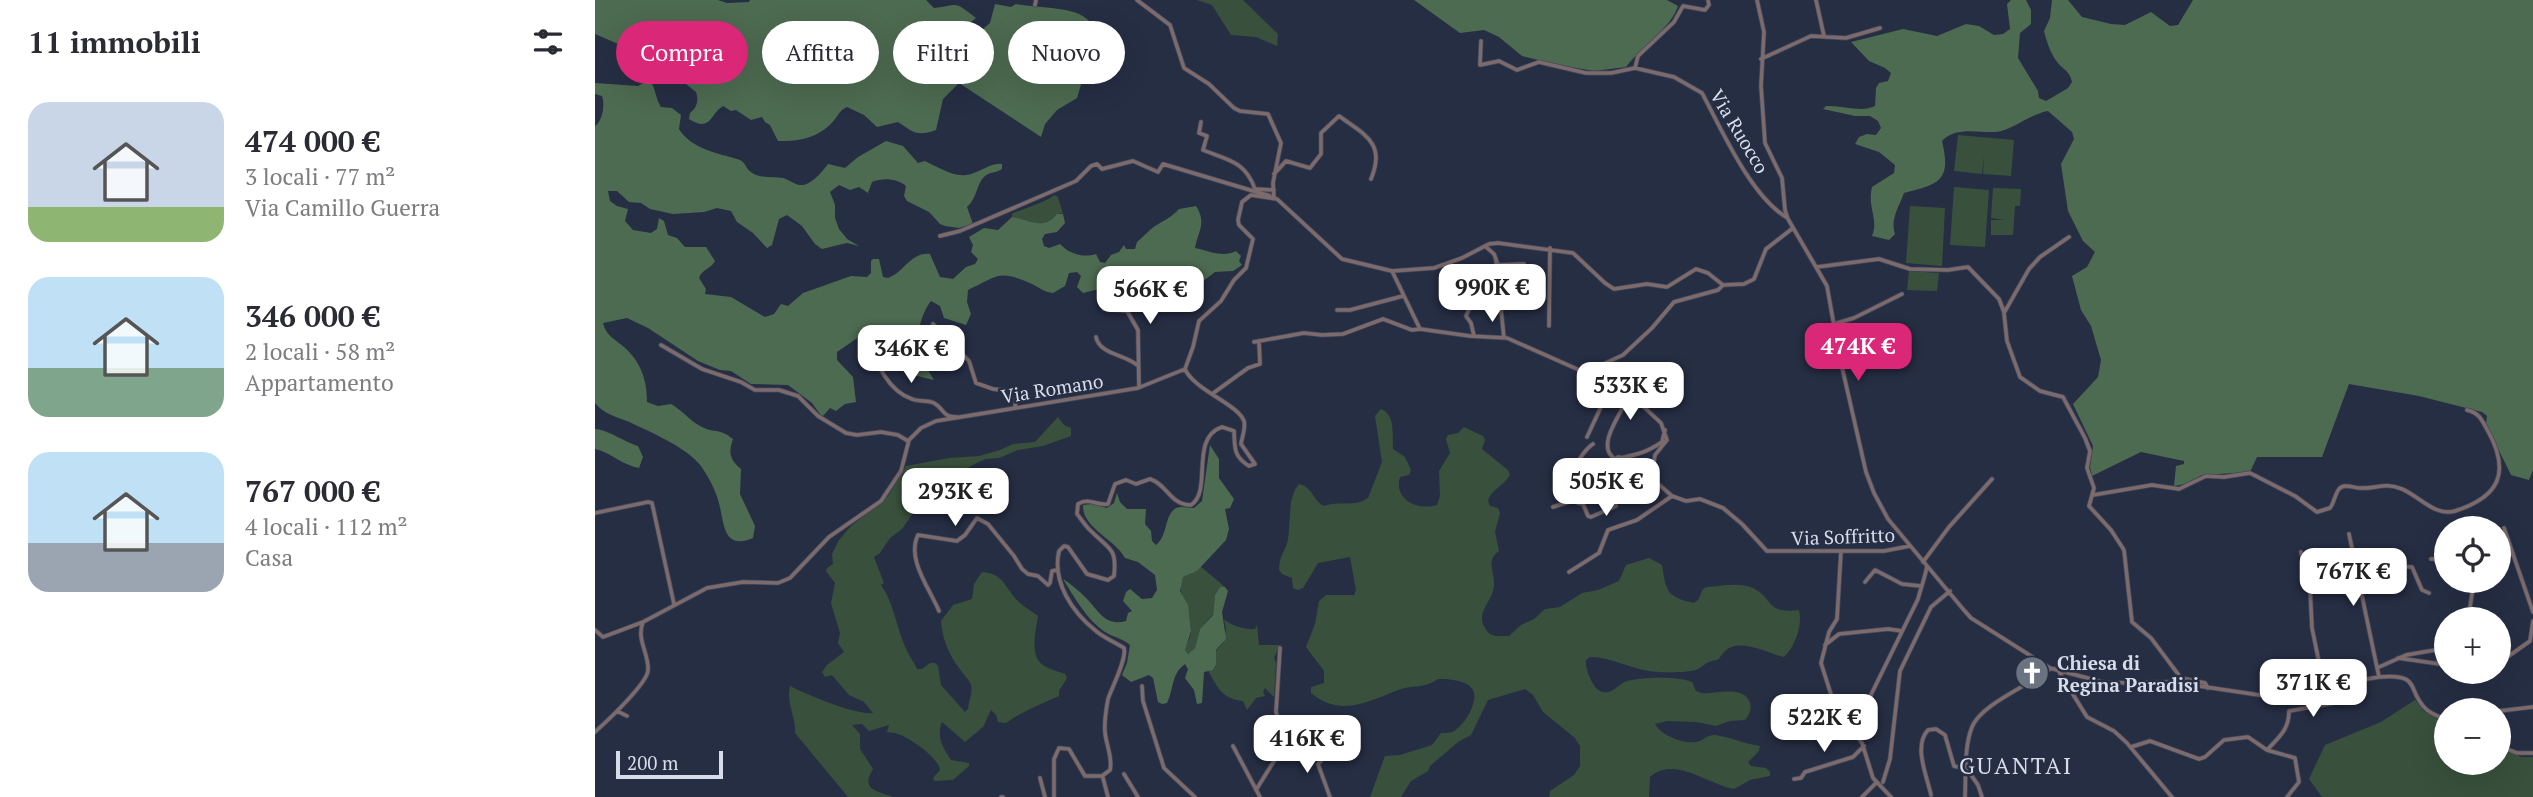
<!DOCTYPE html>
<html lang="it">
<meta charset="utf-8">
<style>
:root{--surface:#fff;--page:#f7f7f7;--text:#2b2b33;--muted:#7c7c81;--accent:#db2777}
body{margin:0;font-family:"PT Serif",serif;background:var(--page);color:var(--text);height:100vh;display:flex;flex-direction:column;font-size:26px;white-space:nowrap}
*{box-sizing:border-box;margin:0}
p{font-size:23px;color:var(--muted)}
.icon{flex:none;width:38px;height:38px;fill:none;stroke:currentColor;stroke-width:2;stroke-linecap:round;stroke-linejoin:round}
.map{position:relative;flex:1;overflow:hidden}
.drawer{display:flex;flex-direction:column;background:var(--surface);width:595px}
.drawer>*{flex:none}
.banner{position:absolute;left:21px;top:21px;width:665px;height:63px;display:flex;gap:14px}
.tools{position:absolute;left:1839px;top:516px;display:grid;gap:14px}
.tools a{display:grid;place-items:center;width:77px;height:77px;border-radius:50%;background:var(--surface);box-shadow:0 7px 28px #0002;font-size:35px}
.scale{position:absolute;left:21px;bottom:18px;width:107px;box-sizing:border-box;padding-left:7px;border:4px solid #d6dcea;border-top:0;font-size:19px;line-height:24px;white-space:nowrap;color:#d6dcea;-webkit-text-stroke:5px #262e44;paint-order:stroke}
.price{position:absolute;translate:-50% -60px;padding:0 16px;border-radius:14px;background:#fff;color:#222;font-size:23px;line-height:46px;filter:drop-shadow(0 2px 4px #0008)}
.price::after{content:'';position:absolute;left:50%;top:42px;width:21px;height:16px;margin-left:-10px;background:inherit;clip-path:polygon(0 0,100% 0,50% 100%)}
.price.active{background:var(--accent);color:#fff}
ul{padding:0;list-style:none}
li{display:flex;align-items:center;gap:21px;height:175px;padding:0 28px}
li span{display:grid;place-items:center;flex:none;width:196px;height:140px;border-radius:21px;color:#555}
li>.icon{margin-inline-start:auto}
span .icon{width:84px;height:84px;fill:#fffc;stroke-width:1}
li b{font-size:30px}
h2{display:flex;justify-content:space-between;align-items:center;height:84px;padding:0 28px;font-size:30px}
.tag{padding:0 24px;border-radius:32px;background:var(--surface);box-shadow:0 7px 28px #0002;font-size:24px;line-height:63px}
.tag.active{background:var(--accent);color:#fff}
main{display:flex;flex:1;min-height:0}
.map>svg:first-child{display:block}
.green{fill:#39513c}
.forest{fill:#4d6b51}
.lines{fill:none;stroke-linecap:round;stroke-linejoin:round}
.minor-casing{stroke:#424a5f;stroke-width:5}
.minor{stroke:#7d6a6b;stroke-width:3.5}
.labels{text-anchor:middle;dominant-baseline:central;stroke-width:5;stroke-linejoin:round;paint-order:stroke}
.street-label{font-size:19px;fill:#d6dcea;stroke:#262e44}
.poi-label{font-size:19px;font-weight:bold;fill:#d6dcea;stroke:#262e44;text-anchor:start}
.quarter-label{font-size:23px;letter-spacing:2px;fill:#d6dcea;stroke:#262e44}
</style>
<main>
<section class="drawer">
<h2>11 immobili<svg class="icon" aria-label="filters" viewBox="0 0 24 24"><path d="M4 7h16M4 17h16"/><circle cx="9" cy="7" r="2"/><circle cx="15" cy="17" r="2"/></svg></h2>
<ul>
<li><span style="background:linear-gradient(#c9d6e8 75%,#8fb573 0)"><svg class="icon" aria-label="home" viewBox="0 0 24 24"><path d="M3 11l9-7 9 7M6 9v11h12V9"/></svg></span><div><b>474 000 €</b><p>3 locali · 77 m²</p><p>Via Camillo Guerra</p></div></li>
<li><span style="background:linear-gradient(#bfe0f5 65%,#7fa58c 0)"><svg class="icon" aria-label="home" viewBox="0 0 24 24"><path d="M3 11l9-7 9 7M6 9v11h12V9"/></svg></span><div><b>346 000 €</b><p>2 locali · 58 m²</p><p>Appartamento</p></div></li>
<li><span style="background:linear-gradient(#bfe0f5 65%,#9aa5b1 0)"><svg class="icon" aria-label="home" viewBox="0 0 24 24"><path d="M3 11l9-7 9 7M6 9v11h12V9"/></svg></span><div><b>767 000 €</b><p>4 locali · 112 m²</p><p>Casa</p></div></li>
</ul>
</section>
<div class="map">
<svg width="1938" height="797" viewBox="0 0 1938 797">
<rect width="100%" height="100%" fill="#262e44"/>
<path class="green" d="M602 0H648L683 34 682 46 661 37 636 35 617 5Z
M1363 135 1419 140 1416 176 1388 174 1389 155 1387 174 1359 171Z
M1359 187 1394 190 1390 247 1355 245Z
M1398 188 1426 189 1425 206H1420L1418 235H1396V220H1410L1396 218Z
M459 195 463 197 468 214 465 213C443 231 439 222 417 217V214C427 209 454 201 459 195Z
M1315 206 1350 208 1347 266 1311 263Z
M1314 271 1344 273 1342 291 1312 290Z
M786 409C801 415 797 435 798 449L810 457 816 470 814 475 805 477C798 500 824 511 842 505L845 496 844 471 855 453 851 439 853 435 863 433 869 427 888 436 890 440 887 449 913 470 915 475C909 486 896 489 893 501L895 506 903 508 905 513 900 532 904 551C890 561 900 572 899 586 898 601 880 612 890 628 895 638 904 636 914 636L926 625 939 619 950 609 965 607 987 593 1003 590 1024 581 1031 565 1054 558 1067 565C1071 590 1071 597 1099 603L1103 600 1108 589 1112 587C1125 586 1139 583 1152 586 1180 594 1167 615 1204 610 1208 625 1200 647 1189 657 1174 654 1144 636 1129 652 1127 654 1125 658 1122 660 1112 661 1111 664 1103 669 1096 673 1063 673 1054 671 1034 668 1016 657 995 657L991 660C990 669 998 690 1008 692 1018 694 1023 684 1032 681 1048 677 1083 676 1097 682L1101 691 1106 693C1119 695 1149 684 1155 703 1157 710 1154 715 1150 720L1135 721 1121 726 1101 722 1072 721 1060 724C1066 736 1092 746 1105 741 1111 738 1113 735 1120 735 1135 737 1150 744 1165 746L1164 751 1153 762 1156 766 1171 768 1175 772V776L1155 780 1139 789C1114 785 1079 755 1055 777L1054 797H954L955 791 979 775 985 766V746L980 738 948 712 938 695 930 689 893 700 876 735 863 742 835 766 833 771 816 781 806 797H775L790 756 805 755 837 745 846 733C848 733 854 733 857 732 868 728 884 702 878 690 873 680 853 679 843 679 831 688 819 685 806 689 774 701 746 718 716 693V687L729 683V671L711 647 720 624 724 601 731 595H759L761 590 755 557 723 563 708 588 703 590 698 588 697 578 687 574 684 570C684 555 691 551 693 539 696 522 692 498 704 484 718 487 718 501 729 506 745 500 758 508 773 498L787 462 780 416Z
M463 417 469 425 476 428V436L448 446 423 450 404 458 390 459 358 475 337 482 328 491 325 503 307 529 295 538 285 553 279 557 289 583 286 585C298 602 301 624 309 644 312 653 318 660 322 669H327L335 663H340L343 666 346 685 370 712C376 705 372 712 374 703 380 681 375 684 364 668 354 655 347 638 346 621L358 605 377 599 379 584 387 572C411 574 410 590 425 603 430 607 437 612 443 616 441 630 434 656 448 665 455 670 463 671 470 674L472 678 464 691V696C446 704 428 711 411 723L403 722 401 715 396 710 388 727 370 742 347 722C341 737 348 748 356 760L374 763V766L358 780 339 781 338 778 345 770C343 757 315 738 303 734 299 732 296 733 292 732L294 725 274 731 267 724 257 725 265 734V749L278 769C265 790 282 791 298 797H253L200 733C201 717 191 703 195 686 213 695 259 715 278 713L269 702 254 695 237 675 230 677 227 672 232 665 249 652 243 643 245 633 236 603 240 583 231 571 232 568 238 564 237 554 244 540 255 527 293 496 311 466 354 458 384 456 405 450 418 444 440 442Z
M605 566 630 587H625L620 595 618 614 605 629 600 648 593 654 590 650C591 644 595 639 596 633 596 630 594 613 593 610 590 596 581 592 588 577L602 571Z
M629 619C636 626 651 630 660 629L662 625 664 645H685L679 658 681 663 679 697 670 688 668 692 670 696 661 698 652 710 648 701C627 699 622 687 613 670H618L621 666V651L628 643 631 629Z
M1820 700 1829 711 1851 723 1852 763H1904V749L1927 757H1938V797H1727L1714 779 1730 745 1786 722Z"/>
<path class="forest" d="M0 0H123L132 3 154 2 155 0H331L339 8C365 5 358 0 381 18L376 22V28L388 29 395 23 400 4 416 7 421 4C440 8 482 6 494 21 499 35 491 37 483 45L482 53 494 58 482 98 462 110 450 124 446 137 364 83 348 99 341 130C322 137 318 132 303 122L282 127 269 115 252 107C245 110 245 113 240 119 226 137 205 142 183 141L175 125 170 122 167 117 156 120 141 110 136 111 128 106C115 114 116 133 94 119L95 113C102 108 104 100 101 92L76 72 60 64 51 56 0 34Z
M819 0H1072L1083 6C1076 28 1045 48 1031 67L999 71 964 65 927 56 904 37 889 30 865 33Z
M1416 0H1431L1436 10V24L1425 33 1423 58 1443 91 1444 98 1451 101 1473 88 1477 82C1475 70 1466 69 1460 59 1455 52 1451 39 1449 31L1455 18 1457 0H1473L1487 17 1516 24 1530 25 1556 12 1575 26 1583 25 1598 0H1938V470L1934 480 1916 475 1891 424 1892 416 1887 412 1824 396 1754 384 1727 457H1662L1655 472 1607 475 1590 484 1579 486 1581 466 1589 464V461L1546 452 1497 476 1495 467 1498 446 1478 404 1503 377 1506 360 1496 326 1486 310 1477 276 1492 267 1500 252 1488 241 1473 211 1466 164 1479 139 1477 132 1453 111C1435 114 1416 131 1401 132 1383 133 1361 126 1347 141 1357 182 1343 184 1309 193 1304 207 1295 219 1300 234L1294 240 1277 236C1284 219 1272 208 1277 187L1299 173 1300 165 1284 152 1260 144 1264 137 1272 134 1281 135 1286 128 1283 121 1275 116H1260L1228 109 1231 106C1247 105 1267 113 1280 106L1281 88 1284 83 1293 81 1296 73 1290 68 1274 61 1256 42 1308 29 1342 36 1371 24 1384 26 1399 35 1408 34 1415 29 1412 4Z
M54 80C61 87 60 98 66 107L77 108 86 115 84 129C97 150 124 153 145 160 151 163 151 169 156 172 164 179 178 176 188 178 195 180 201 186 208 185 217 184 228 171 233 164L250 168 263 157 291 141 308 146 323 163 330 161C341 166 358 177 371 175 383 174 396 162 407 164V169C401 173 395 172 390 176 381 184 383 197 372 207L378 224 364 228 350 226 345 224 334 212 312 201 309 196 311 186C301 178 287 178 277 182L273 193 264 187 255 190 244 185 235 192 240 205V218L244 229 252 239 264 246 252 243 227 249 220 244 207 226 192 215 184 219 177 245 172 248 158 233 142 222 136 211 122 208 109 212 78 214 55 209 46 203 34 202 22 191H13L15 201 22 206 33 209 30 221 38 230 56 233 62 229 64 218 69 221 73 235 82 238 90 247H111L120 261C116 269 107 269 104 278L111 289 110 294 136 297 170 317 179 314 186 304 193 306 208 293 225 287 256 276 272 277 276 273V261L278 259H284L288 277 293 278C310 272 315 252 335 254L345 277 358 279 371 267 380 264 383 259 376 252 378 245 374 237 389 228 403 230 417 217C434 220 448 231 462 214H468L470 223 462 232 450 234 447 239 449 246 454 248 465 244C474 254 488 258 501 254L505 262 510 263 516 255 524 252 529 245 531 249H540L542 242C548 237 554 230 560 226 568 221 577 217 584 209L601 206C612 223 603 231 600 248 614 251 628 258 641 251L646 256 644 261 647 265 638 271 620 272 607 282 558 302 512 287 488 293 482 287 486 276 482 272 474 273 470 286 458 293C449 292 445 288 437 284 403 269 404 276 373 290L372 302 376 314 371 325 349 318 345 306 336 301C325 315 318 343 327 360 331 367 335 373 339 380 323 376 302 373 295 357 289 344 289 337 277 328L242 352V360L258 377 261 402 250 404 241 411 235 408 227 417 217 403 193 385 156 384 136 371 125 370 103 361 53 328 32 318 8 323C11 336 20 339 29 347 46 362 52 380 52 402L63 406 76 404C87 410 94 420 105 426 119 434 123 427 138 439 133 453 135 460 146 469L145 494 160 526 158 538C126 551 130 521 123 500 120 489 113 476 106 466 90 446 55 432 32 421 19 416 9 414 0 403V126C8 121 10 104 7 96L0 94V83L43 86Z
M0 429C11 429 30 442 43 446L48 457 44 468C27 465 17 453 0 449Z
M615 445 624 459V478L639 499 635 508 630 509 634 529 631 540 602 571 588 577 585 591 593 605 596 631 590 650 593 654 600 648 605 629 618 615 620 595 625 587H630L633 591 627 612 631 639 621 650V665L618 670 609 672 607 703 602 704 599 690 590 678 593 669 590 664C576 674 579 689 572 703L567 704 563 702 558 678 554 675 536 682 527 675 532 663 535 645C527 638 518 637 510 632 492 620 479 597 468 579 476 584 484 591 490 597 503 609 509 627 531 621L533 613 537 611 528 601 531 592 535 589 547 599 557 598 562 590 560 575 543 562 530 558C520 539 487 528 488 505L497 504 512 508 519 503 522 493 525 502 532 509H551L550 524 556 531 557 541 561 545C573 536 569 515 581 508 586 506 593 508 599 508L607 501Z"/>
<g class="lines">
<g class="minor-casing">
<path id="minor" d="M542 0 575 25 589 68 614 84 639 108 645 111 673 114 686 143 678 183 679 198
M1162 0 1169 32 1166 86 1170 143 1187 178 1190 210 1193 219 1232 286 1244 354 1271 472 1279 493 1293 519 1368 609 1376 618 1455 668 1511 683 1577 682 1671 696 1784 677C1828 673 1811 691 1831 709 1836 714 1845 717 1852 720
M1221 0 1229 36
M440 5 441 0
M886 41 885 65 904 61 922 70 944 62 991 73H1016L1040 68 1079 77 1107 93C1127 130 1155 195 1191 217
M1166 59 1216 36 1251 38 1285 28
M1040 68 1043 56 1079 22 1088 6 1110 10 1114 5 1113 0
M606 122 604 133 612 136 608 150C633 160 650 161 660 189L679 190
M679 174 691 161 715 168 726 154V133L744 116C770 135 791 143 776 179
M345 236 365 231 481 181 496 166 502 164 507 169 538 161 563 172 568 164 675 196
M1474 237 1445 257 1434 269 1409 313 1412 341 1425 377 1445 391 1468 397 1490 438 1495 451 1492 468 1499 488 1494 506 1516 530 1529 550 1537 622 1556 638 1586 678 1610 683 1613 688
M890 246 899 254 903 265 929 264
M901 261 909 338
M1222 267 1284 259 1315 269 1353 270 1373 267 1404 299 1409 312
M797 271 825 329 875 336 912 338 991 373 1018 378 1066 423 1072 440 1060 455 1057 473 1061 482 1077 496 1091 501 1105 499 1128 508 1147 524 1172 551H1289L1315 546
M905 294H930
M870 302 876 305 871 316 876 323 879 336
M509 309 532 311 543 330 544 387
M742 310H755L808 296
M338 324 374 361 381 383 398 389 422 392 420 407
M1239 324 1259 318 1307 294
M954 326 955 248
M501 337C504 354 531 355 542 365
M1241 339 1296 334V343L1244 354
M274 342C282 364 293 391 317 399 324 402 333 400 339 403 350 409 346 417 362 417
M659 342 709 333 727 335 748 334 788 319 817 330 825 329
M66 345 107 369 146 382 160 390H184L203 396 223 416 251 433 262 435 286 432 303 435 313 441
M1009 375 1002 367 1028 355 1057 328 1079 302 1123 290 1128 285
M617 394 653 368 665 364 664 341
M992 437 1019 379
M998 444C990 449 977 468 976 479 976 487 980 497 983 503L988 504 993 516 996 517 1021 506 1018 492
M1020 461a4 4 0 1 1 8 0a4 4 0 1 1-8 0Z
M1026 458C1044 454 1052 452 1067 442L1070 430
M1020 459C999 446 1028 411 1035 394
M1498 495 1557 485 1584 489 1611 476 1629 477 1655 473 1700 496 1722 512 1735 508C1739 503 1740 494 1744 489 1749 483 1759 488 1765 488 1781 489 1789 482 1807 489 1824 496 1840 517 1860 511 1904 497 1916 473 1893 431 1887 421 1885 413 1872 410
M985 498 1057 473
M958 507 983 499
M0 513 53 502 57 503 79 604
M1909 528 1938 612
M1754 534 1784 677
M1246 551 1242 619 1234 632 1226 663 1240 707 1267 743 1278 778 1296 797
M1706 552 1715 588 1717 628 1724 662 1735 677 1736 686
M1836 559H1852
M1328 562 1354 527 1397 479
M1761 564 1817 567 1827 590 1834 593
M974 572 1004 553 1013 530 1042 520 1077 496
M1270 582 1280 570 1307 584 1326 586
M344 611C335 589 311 559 323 535L362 541 370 535 382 518 393 524 419 556 427 569 433 574 443 576 453 585 455 583 457 571 462 570
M1873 620 1879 581
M0 630 8 637 48 622
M1230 645 1244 634 1293 629 1307 631
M1803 658 1852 665
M1904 663 1935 641 1938 621
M1782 668 1811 655 1852 648
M1463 670 1492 717 1519 731 1532 743 1577 797
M547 686 548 701 569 768 600 797
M1269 709 1323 599C1326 587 1330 578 1332 566
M22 711 32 716
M1904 711 1938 707
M0 732C11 722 53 683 53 670 54 653 41 640 48 622L112 588 148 582 183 583 195 578 234 537 286 501 306 471 314 440 326 428 341 421 543 388 590 369 598 347 604 321 626 301 639 280 651 268 658 239 644 225 643 220 647 202 656 195 682 199 747 259 797 271 839 268 867 258 894 244 903 243 978 253 1010 283 1019 289 1052 284 1072 287 1101 269 1113 273 1128 285 1149 284 1159 279 1171 249 1198 228
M638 746 665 797
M1904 746 1922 753H1938
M1536 747 1555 741 1604 759 1610 757 1629 740 1653 737 1672 750 1700 758 1704 782 1692 797
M1672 750C1684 737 1694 730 1694 711L1739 703 1738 687
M726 761 723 764 735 797
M529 774 543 797
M445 778 450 797
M508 778 513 797
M1199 779 1206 778 1210 772 1258 757 1269 746
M1288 782 1295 759 1305 671 1336 607 1355 591
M661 790 684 753 688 736 681 712 685 648
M1336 795C1332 776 1318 746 1333 730L1341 729 1350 735 1359 766 1372 769 1383 785 1387 797
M406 797H408
M459 797V759L464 748 474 749 490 776H507L515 770C518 757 511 745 510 732 509 722 511 710 513 699 517 687 532 659 529 648 520 642 509 638 501 631 477 612 457 582 464 551L469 546 473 547 492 574 513 580 519 576C522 548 515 550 497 532 491 527 487 520 482 514L483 504C494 497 502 506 513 504L520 484 531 480 541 484 555 479C572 484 575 505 596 505 618 491 594 438 627 427L639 431C640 448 638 456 654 466L660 464 646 444C647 437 651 428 649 421 643 404 599 390 590 369
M1267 797 1282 782
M1370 797C1371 775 1369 747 1377 727 1386 704 1435 685 1455 669"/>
</g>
<use href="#minor" class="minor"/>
</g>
<defs>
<g id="church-disc" transform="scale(1.75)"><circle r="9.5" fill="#6b7280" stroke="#262e44"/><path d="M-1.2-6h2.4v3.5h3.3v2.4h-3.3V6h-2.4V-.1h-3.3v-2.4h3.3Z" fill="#fff"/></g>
</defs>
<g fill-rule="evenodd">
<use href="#church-disc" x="1437" y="673"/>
</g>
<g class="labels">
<g class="street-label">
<text transform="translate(1145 131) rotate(59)">Via Ruocco</text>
<text transform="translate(457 388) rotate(-9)">Via Romano</text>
<text transform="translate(1248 536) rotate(-2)">Via Soffritto</text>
</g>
<g class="poi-label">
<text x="1462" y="662">Chiesa di<tspan x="1462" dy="22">Regina Paradisi</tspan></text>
</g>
<g class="quarter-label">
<text x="1421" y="765">GUANTAI</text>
</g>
</g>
</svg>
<div class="tools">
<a><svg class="icon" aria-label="locate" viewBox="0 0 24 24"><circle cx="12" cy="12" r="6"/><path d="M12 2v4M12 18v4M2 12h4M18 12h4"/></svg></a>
<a>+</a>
<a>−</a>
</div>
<div class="scale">200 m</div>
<b class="price" style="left:897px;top:324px">990K €</b>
<b class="price" style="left:555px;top:326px">566K €</b>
<b class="price active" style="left:1263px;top:383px">474K €</b>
<b class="price" style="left:316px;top:385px">346K €</b>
<b class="price" style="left:1035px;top:422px">533K €</b>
<b class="price" style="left:1011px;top:518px">505K €</b>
<b class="price" style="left:360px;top:528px">293K €</b>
<b class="price" style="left:1758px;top:608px">767K €</b>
<b class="price" style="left:1718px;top:719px">371K €</b>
<b class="price" style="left:1229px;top:754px">522K €</b>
<b class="price" style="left:712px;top:775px">416K €</b>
<div class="banner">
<a class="tag active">Compra</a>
<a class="tag">Affitta</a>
<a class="tag">Filtri</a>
<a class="tag">Nuovo</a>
</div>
</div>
</main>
